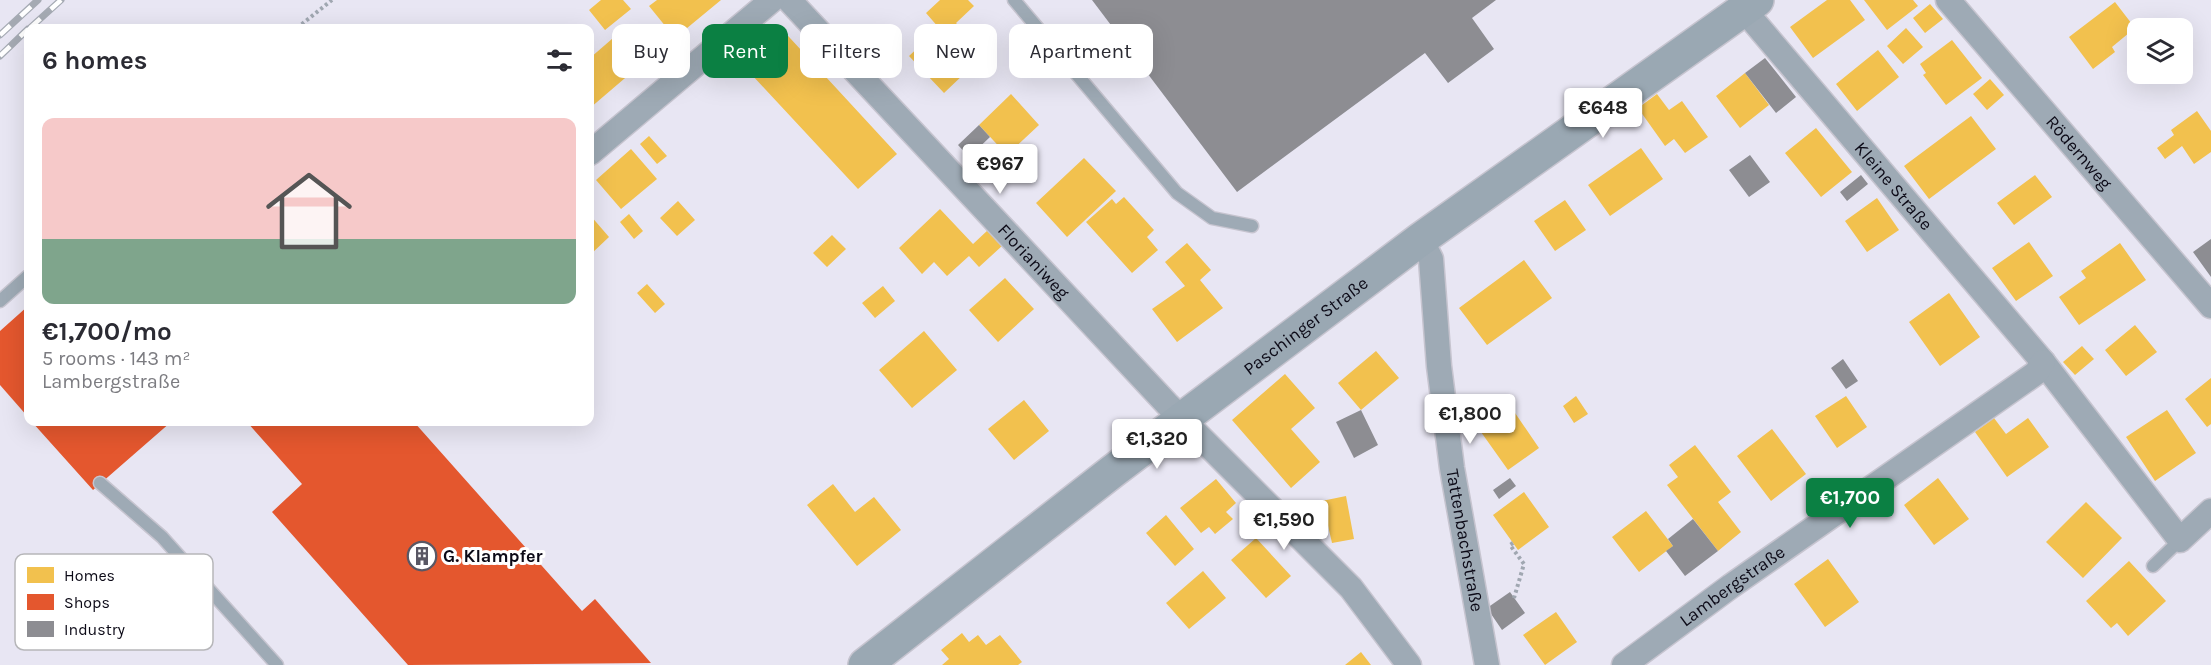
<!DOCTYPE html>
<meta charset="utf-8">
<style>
:root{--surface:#fff;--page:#f7f7f7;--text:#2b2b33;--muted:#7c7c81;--accent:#0b8043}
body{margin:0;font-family:Karla,sans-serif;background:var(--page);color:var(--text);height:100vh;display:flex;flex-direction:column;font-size:22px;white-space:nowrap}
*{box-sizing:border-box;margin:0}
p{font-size:20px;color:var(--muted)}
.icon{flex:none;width:33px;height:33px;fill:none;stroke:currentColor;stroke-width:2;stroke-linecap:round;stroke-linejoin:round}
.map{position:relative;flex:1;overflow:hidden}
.drawer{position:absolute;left:24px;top:24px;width:570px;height:402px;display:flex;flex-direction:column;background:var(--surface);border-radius:12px;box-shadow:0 6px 24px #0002}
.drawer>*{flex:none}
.top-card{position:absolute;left:612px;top:24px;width:570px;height:54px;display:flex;gap:12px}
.tools{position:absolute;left:2127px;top:18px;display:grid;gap:12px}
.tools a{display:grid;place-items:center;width:66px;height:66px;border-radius:12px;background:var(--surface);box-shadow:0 6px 24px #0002;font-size:30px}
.price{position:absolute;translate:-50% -51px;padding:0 14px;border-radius:6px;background:#fff;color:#222;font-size:20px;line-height:39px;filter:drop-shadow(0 2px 3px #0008)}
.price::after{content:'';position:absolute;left:50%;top:36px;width:18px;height:14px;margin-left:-9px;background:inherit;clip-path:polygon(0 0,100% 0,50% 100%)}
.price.selected{background:var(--accent);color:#fff}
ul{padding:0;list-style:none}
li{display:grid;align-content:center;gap:12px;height:318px;padding:0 18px}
li span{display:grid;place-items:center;height:186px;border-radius:12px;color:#555}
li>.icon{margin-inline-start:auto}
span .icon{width:108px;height:108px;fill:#fffc;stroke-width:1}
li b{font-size:26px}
h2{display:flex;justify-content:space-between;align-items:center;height:72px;padding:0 18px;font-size:26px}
.tag{padding:0 21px;border-radius:12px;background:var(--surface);box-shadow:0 6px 24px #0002;font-size:21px;line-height:54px}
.tag.selected{background:var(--accent);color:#fff}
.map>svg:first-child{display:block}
.homes{fill:#f2c14e}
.shops{fill:#e4572e}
.industry{fill:#8d8d92}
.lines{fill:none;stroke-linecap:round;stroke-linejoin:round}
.lane-casing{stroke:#c6c4cf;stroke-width:15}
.street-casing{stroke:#c6c4cf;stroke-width:27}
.secondary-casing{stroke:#c6c4cf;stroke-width:36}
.path{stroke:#a0a7b1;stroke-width:4;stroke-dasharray:3 3;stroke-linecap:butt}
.lane{stroke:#9eaab5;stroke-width:12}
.street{stroke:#9eaab5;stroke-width:24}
.secondary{stroke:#9aa8b3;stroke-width:33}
.rail-casing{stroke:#a5aab3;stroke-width:7}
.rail{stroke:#fff;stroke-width:4.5;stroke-dasharray:14;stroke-linecap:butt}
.labels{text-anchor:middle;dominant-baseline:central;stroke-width:6;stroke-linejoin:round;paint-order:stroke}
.street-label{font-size:18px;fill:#0c0a17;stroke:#fff}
.poi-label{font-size:18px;font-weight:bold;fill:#0c0a17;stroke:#fff;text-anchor:start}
.key{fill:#fff;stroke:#b6b6b9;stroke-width:1.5}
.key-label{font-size:16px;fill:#0c0a17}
</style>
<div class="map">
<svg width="2211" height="665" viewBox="0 0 2211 665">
<rect width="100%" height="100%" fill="#e8e6f3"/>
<path class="homes" d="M601 0H623L631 9 605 30 589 10Z
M657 0H721L675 38 649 6Z
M940 0H968L974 6 956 23 985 54 944 93 909 56 939 28 926 13Z
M1827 0H1850L1865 20 1813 58 1790 27Z
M1864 0H1913L1918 6 1887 30Z
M2115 2 2135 28 2112 47 2115 52 2093 69 2069 37Z
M1930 4 1943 19 1925 33 1913 18Z
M778 25 897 154 858 189 739 61Z
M1906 28 1923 47 1903 64 1887 46Z
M620 32 645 61 590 108V58Z
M1952 40 1982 78 1946 105 1923 75 1926 73 1920 64Z
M1878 50 1899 77 1857 111 1836 84Z
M1745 73 1769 105 1740 128 1716 96Z
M1990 79 2004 95 1987 110 1973 94Z
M1011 94 1039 125 1007 155 979 125Z
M1657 94 1669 110 1682 101 1708 137 1685 153 1674 139 1665 146 1638 108Z
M2197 111 2211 131V152L2194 164 2182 146 2165 159 2157 148 2174 135 2171 130Z
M1971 116 1996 149 1929 199 1904 166Z
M1816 128 1852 172 1821 197 1785 153Z
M649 136 667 156 657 164 640 144Z
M1641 148 1663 179 1610 216 1588 185Z
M631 149 657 179 621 209 596 180Z
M1084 158 1116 191 1067 237 1036 203Z
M2035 175 2052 197 2014 225 1997 203Z
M1124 197 1154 230 1147 237 1158 250 1132 273 1086 222 1112 199 1116 204Z
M1877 198 1899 230 1867 252 1845 221Z
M1565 200 1586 230 1555 251 1534 221Z
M678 201 695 220 677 236 660 218Z
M940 209 973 244 988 230 1002 246 979 267 969 256 947 276 934 262 922 274 899 248Z
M629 214 643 231 634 239 620 222Z
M590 215 609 237 590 255Z
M832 235 846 249 827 267 813 253Z
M2029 242 2053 276 2016 301 1992 268Z
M1187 243 1211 270 1200 280 1223 308 1177 342 1152 309 1185 286 1165 262Z
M2120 243 2146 280 2079 325 2059 297 2086 278 2081 271Z
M1524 260 1552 298 1487 345 1459 308Z
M1005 278 1034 309 998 342 969 310Z
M647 284 665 304 655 313 637 293Z
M883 286 895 301 875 318 862 303Z
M1949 293 1980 337 1940 366 1909 322Z
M2135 325 2157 352 2126 376 2105 350Z
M924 331 957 370 912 408 879 370Z
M2082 346 2094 359 2075 375 2063 362Z
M1376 351 1399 378 1361 410 1338 383Z
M1285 374 1315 408 1291 429 1320 462 1291 488 1232 420Z
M2211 378V424L2207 427 2185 399Z
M1576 396 1588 414 1574 423 1563 406Z
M1846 396 1867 427 1837 448 1815 416Z
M1024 400 1049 431 1014 460 988 429Z
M1513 410 1539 448 1508 470 1481 432Z
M2167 410 2196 453 2155 481 2126 437Z
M1994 418 2006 434 2028 418 2049 447 2007 477 1975 432Z
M1772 429 1806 474 1771 501 1737 456Z
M1695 445 1731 492 1718 502 1741 532 1718 551 1667 485 1678 477 1669 465Z
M1938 478 1969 519 1934 545 1904 505Z
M1216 479 1236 503 1226 512 1233 519 1215 534 1209 527 1201 533 1180 508Z
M833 484 855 512 874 497 901 530 857 566 807 505Z
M1524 492 1549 527 1518 550 1493 515Z
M1346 496 1354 539 1332 543 1327 521 1316 524 1312 503Z
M2086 502 2122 538 2083 578 2046 542Z
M1646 511 1673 546 1639 572 1612 537Z
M1166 515 1194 549 1175 566 1146 533Z
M1256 538 1291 576 1266 598 1231 560Z
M1828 559 1859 602 1825 627 1794 584Z
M2129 561 2166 601 2128 636 2117 623 2111 628 2086 601Z
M1203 571 1226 598 1189 629 1166 603Z
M1556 612 1577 642 1545 665 1523 635Z
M962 633 969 642 978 635 986 645 1000 635 1022 662 1018 665H942L949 659 941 650Z
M1361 652 1371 665H1345Z"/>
<path class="shops" d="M28 306V417L0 385V331Z
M32 422H171L93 490Z
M247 422H414L582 611 595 599 651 663 408 665 272 512 302 484Z"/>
<path class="industry" d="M1092 0H1496L1472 18 1494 49 1448 83 1425 53 1237 192Z
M1765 58 1796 97 1776 113 1745 73Z
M979 125 990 137 969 157 958 145Z
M1750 155 1770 182 1749 197 1729 170Z
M1861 175 1868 184 1847 201 1840 192Z
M2211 239V277L2193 252Z
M1843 359 1858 381 1846 389 1831 368Z
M1361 410 1378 445 1354 458 1336 422Z
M1510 478 1516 486 1499 499 1493 490Z
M1693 519 1718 551 1685 576 1666 551 1673 546 1668 539Z
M1510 592 1525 613 1502 630 1487 608Z"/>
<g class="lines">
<g class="lane-casing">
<path id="lane" d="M1014 0 1177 193 1212 218 1252 226
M0 301 28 276
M100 483 162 537 277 665
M2153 566 2180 540"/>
</g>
<g class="street-casing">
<g id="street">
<path id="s1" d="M789 0 1167 404 1351 588 1409 665"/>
<path id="s2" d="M1948 0 2211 306"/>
<path id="s3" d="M1744 10 2043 362 2180 540 2211 511"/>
<path d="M590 153 772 0"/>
<path id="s4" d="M1421 239 1431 259 1439 366 1452 468 1487 665"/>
<path id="s5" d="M1624 665 1731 586 2036 373 2043 362"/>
</g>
</g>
<g class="secondary-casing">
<g id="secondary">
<path id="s6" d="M865 665 1113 471 1421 239 1757 0"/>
</g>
</g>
<path class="path" d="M297 28 332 0
M1513 543 1510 545 1524 564 1514 598"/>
<use href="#lane" class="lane"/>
<use href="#street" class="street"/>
<use href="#secondary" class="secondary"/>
<g class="rail-casing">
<path id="rail" d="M30 28 61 0
M0 35 38 0
M0 56 28 29"/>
</g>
<use href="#rail" class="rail"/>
</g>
<defs>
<g id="building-ring" transform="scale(1.5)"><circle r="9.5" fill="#fff" stroke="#595764" stroke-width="1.5"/><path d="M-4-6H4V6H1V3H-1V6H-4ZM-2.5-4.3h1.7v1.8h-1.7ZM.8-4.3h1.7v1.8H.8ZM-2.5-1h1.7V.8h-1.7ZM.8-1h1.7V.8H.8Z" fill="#595764"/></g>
</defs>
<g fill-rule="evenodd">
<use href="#building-ring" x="422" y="556"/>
</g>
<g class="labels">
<g class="street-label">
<text stroke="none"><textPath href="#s2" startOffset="201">Rödernweg</textPath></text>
<text stroke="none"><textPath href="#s3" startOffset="231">Kleine Straße</textPath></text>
<text stroke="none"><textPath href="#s1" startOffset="358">Florianiweg</textPath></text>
<text stroke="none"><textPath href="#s6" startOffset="556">Paschinger Straße</textPath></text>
<text stroke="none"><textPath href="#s4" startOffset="306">Tattenbachstraße</textPath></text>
<text stroke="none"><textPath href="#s5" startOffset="134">Lambergstraße</textPath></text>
</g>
<g class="poi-label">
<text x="443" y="556">G. Klampfer</text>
</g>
</g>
<rect x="15" y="554" width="198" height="96" rx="9" class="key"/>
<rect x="27" y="567" width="27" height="16" fill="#f2c14e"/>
<rect x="27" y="594" width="27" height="16" fill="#e4572e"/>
<rect x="27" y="621" width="27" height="16" fill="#8d8d92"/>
<g class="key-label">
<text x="64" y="581">Homes</text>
<text x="64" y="608">Shops</text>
<text x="64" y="635">Industry</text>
</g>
</svg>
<div class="tools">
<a><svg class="icon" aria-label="layers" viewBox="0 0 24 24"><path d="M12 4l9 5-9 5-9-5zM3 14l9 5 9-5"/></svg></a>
</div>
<b class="price" style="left:1603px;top:139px">€648</b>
<b class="price" style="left:1000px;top:195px">€967</b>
<b class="price" style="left:1470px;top:445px">€1,800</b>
<b class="price" style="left:1157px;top:470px">€1,320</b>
<b class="price selected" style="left:1850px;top:529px">€1,700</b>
<b class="price" style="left:1284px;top:551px">€1,590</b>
<div class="top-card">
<a class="tag">Buy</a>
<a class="tag selected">Rent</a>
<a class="tag">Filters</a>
<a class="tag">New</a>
<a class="tag">Apartment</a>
</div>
<section class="drawer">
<h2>6 homes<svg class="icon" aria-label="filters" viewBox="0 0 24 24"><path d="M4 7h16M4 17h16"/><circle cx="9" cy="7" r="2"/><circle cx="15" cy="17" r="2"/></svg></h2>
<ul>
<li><span style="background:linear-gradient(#f6c9c9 65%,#7fa58c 0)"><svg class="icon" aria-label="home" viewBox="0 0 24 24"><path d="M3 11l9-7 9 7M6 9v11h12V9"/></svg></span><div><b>€1,700/mo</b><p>5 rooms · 143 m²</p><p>Lambergstraße</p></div></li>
</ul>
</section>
</div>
